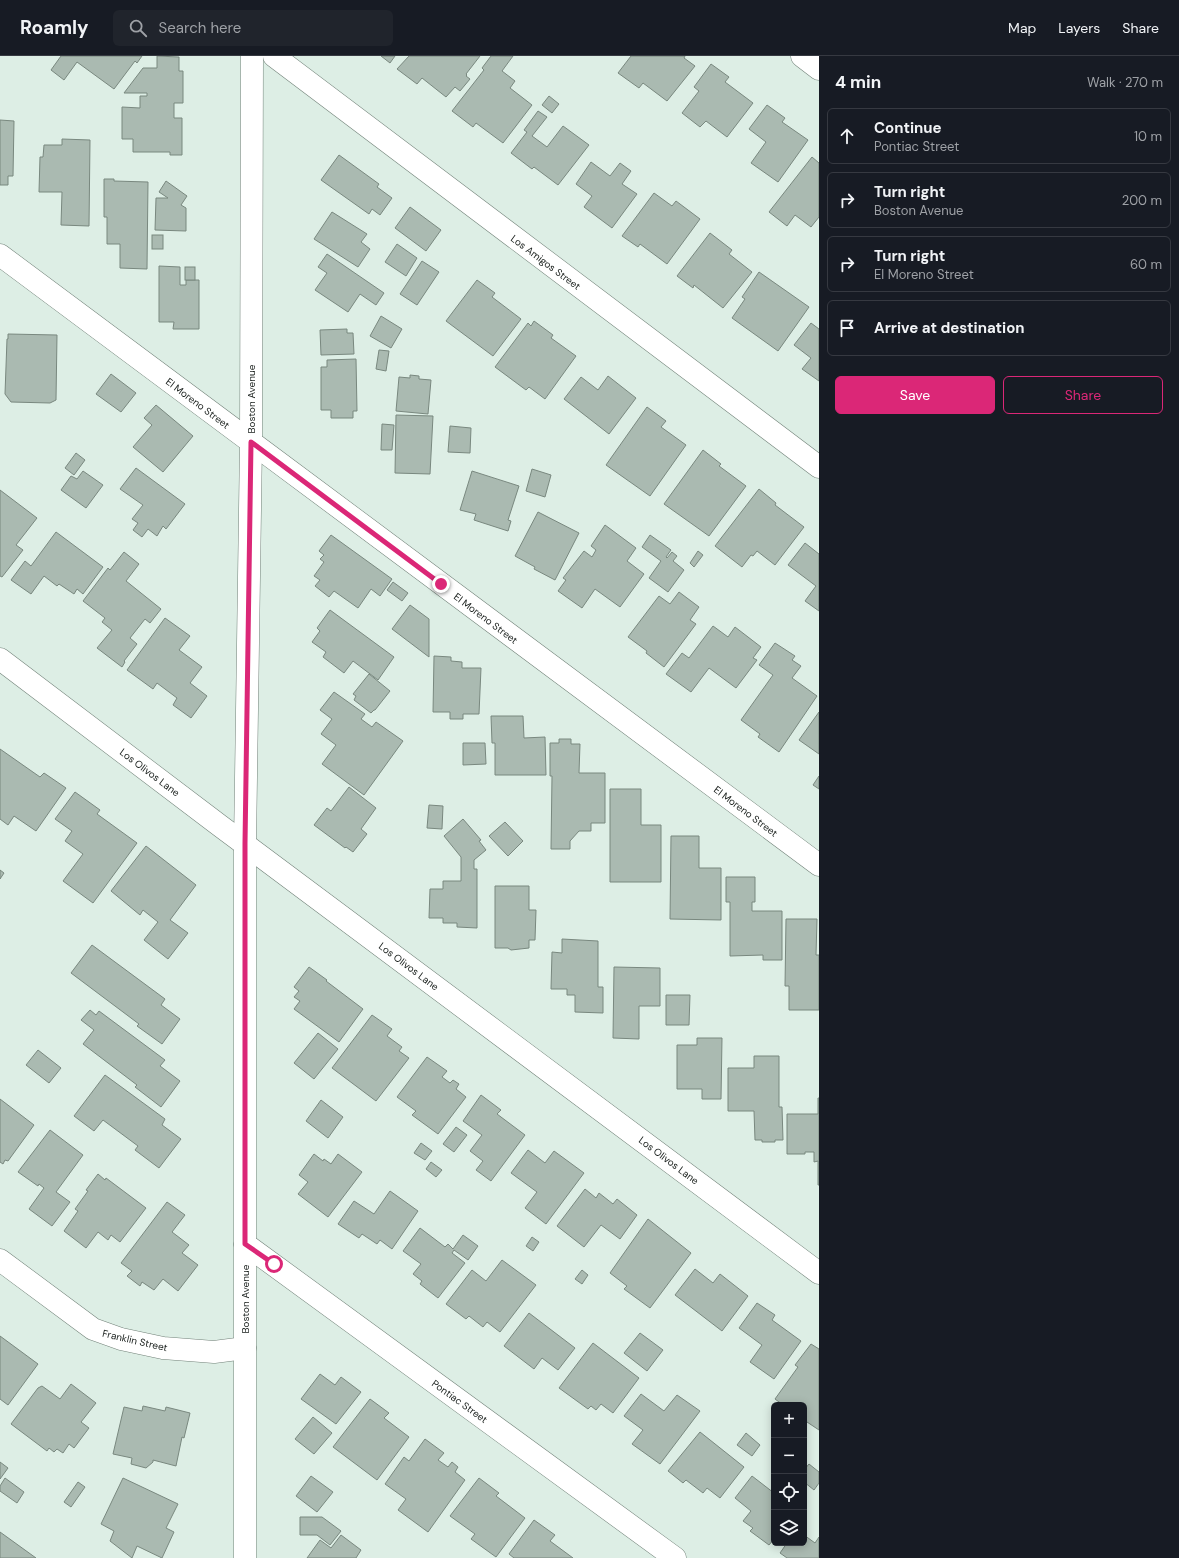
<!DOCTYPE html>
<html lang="en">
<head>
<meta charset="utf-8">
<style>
	:root { --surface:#171b24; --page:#20242c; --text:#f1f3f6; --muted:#9ea1a6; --line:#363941; --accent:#db2777 }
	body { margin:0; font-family:"DM Sans",sans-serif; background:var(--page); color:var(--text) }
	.controls { position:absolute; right:12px; bottom:12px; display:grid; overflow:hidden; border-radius:6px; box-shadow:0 2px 10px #0003 }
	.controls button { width:36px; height:36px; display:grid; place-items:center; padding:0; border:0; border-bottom:1px solid var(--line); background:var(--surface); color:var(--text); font:20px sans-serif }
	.stop { position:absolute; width:12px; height:12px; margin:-9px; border:3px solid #db2777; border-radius:50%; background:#fff }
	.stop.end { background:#db2777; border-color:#fff; box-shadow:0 1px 4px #0008 }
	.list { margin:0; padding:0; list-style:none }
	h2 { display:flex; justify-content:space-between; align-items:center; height:52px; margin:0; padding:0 16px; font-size:17px }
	h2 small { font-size:13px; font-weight:400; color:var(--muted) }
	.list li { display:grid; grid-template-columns:26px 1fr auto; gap:12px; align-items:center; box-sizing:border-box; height:56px; margin:0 8px 8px; padding:0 8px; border:1px solid var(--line); border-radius:6px }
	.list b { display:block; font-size:15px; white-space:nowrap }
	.list p { margin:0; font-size:13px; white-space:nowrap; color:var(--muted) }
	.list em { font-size:13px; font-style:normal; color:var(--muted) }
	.actions { display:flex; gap:8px; padding:12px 16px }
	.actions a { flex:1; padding:9px 0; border:1px solid var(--accent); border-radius:6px; text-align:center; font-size:14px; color:var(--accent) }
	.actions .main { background:var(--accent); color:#fff }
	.icon { flex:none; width:22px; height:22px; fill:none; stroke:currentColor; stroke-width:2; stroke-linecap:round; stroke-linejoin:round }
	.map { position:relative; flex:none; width:819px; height:1502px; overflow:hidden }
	header { display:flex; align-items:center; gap:24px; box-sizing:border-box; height:56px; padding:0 20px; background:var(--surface); border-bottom:1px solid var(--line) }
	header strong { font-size:19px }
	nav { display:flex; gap:22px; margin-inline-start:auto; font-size:14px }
	.search { width:280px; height:36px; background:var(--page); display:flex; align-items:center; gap:10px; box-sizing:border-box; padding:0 14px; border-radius:6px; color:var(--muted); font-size:15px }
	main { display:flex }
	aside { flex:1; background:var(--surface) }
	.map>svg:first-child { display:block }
	.building { fill:#aabab1; stroke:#79887f }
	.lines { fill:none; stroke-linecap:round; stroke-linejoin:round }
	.street-casing { stroke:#728279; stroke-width:23 }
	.street { stroke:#fff; stroke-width:22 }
	.route { stroke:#db2777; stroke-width:5 }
	.labels { text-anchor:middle; stroke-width:4; stroke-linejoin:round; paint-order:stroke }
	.street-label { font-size:10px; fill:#161c19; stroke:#fff }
</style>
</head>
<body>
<header>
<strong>Roamly</strong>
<div class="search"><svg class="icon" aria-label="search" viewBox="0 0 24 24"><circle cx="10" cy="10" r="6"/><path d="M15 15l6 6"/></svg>Search here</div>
<nav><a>Map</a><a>Layers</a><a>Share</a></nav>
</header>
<main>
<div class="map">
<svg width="819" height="1502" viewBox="0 0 819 1502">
	<rect width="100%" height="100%" fill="#ddeee5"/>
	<g class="building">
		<polygon points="61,0 142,0 137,7 135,5 114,33 77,6 64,24 51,14"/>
		<polygon points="157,0 179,1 179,15 183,15 183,47 174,47 174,62 182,62 182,99 170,99 170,96 133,96 133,83 122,83 122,51 140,52 140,40 147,40 147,37 124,37 143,12 157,12"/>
		<polygon points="381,0 395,0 390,7"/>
		<polygon points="409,0 480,0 466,18 467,19 466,20 470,23 460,35 455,31 446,41 422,22 417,28 397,13"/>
		<polygon points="491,0 513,0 502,15 515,25 510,32 532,49 503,87 476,67 473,71 452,55 484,14 482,12"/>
		<polygon points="631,0 685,0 684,2 695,10 667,45 643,27 639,32 618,17"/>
		<polygon points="711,8 729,21 725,26 753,47 727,81 706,65 700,71 682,57 699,35 694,31"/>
		<polygon points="549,40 559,48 552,57 542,49"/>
		<polygon points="767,49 785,62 782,66 808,84 778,126 751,107 766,86 749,73"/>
		<polygon points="538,55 547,61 532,80 547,91 563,70 589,89 558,129 534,111 532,113 511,97 527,76 524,74"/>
		<polygon points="0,64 14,65 13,120 8,120 8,129 0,129"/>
		<polygon points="62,83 90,84 89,170 61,169 62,136 39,136 40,101 43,101 44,89 62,89"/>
		<polygon points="339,99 379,128 377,131 392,142 380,159 372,153 369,158 321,124"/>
		<polygon points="812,101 819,107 819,161 811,171 795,159 787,170 769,156"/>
		<polygon points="591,106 610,120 620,107 631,115 622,128 637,138 612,172 584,151 592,140 576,128"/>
		<polygon points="104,123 114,123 114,125 148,126 147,213 120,212 120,188 107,188 107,161 104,161"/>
		<polygon points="166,125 187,140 181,149 186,152 186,175 155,174 156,142 168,142 159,136"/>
		<polygon points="654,137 672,150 676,145 700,163 667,208 640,188 638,191 622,180"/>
		<polygon points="410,151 441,174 426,195 395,172"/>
		<polygon points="332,156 367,178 361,186 370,193 358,211 314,183"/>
		<polygon points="710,177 732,194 729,198 752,216 723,252 694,229 693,232 677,220"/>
		<rect x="152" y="179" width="11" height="14"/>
		<polygon points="397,188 417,202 406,220 385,206"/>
		<polygon points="327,198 384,237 376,249 360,238 348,256 315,234 327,217 318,211"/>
		<polygon points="422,205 439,216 417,249 400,238"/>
		<polygon points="159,210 180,211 180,229 186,229 186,224 199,224 199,273 173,273 174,266 159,266"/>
		<rect x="185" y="211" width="10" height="13"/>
		<polygon points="759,216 809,251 778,295 732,262 745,243 742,241"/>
		<polygon points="477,224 495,237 492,241 521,263 493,300 446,265"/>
		<polygon points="381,260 402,273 391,292 370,280"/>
		<polygon points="534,265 553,279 551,282 576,300 545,343 529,331 526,334 495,311 528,267 531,270"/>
		<polygon points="811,267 819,273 819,325 802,313 811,302 794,289"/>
		<polygon points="347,273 347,277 353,277 354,298 321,299 320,274"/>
		<polygon points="8,278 57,279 56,344 50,347 11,346 5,338 7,283 8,283"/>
		<polygon points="379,294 389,295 386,315 376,313"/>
		<polygon points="356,303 357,355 353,355 353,362 331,362 331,354 321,354 321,311 327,311 327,304"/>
		<polygon points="111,318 136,337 121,356 96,338"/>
		<polygon points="410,319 419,320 419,323 431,324 428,358 396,355 399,321 410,322"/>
		<polygon points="608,320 636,342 609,378 564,343 581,321 598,334"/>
		<polygon points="156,349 193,380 163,416 133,391 152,369 144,362"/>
		<polygon points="647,351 666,365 661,371 686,389 650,440 606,409"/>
		<polygon points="396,359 433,360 430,418 395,417"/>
		<polygon points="382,368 394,369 392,394 381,394"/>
		<polygon points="450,370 471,372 470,397 448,396"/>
		<polygon points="703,394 721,408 719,410 746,430 709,480 664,448"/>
		<polygon points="76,397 85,404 74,419 65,412"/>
		<polygon points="136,412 185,448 166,473 163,470 157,480 148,473 142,481 133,474 138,467 132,463 143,449 120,433"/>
		<polygon points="532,413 551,419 545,441 526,435"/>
		<polygon points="83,415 103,429 86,452 61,434 71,420 77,423"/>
		<polygon points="472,415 519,430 508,464 511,465 508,475 474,464 476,458 460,454"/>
		<polygon points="759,433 776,447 775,449 804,471 775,509 757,495 753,500 751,499 742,511 715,490"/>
		<polygon points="0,434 37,462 16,489 23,494 2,521 0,520"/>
		<polygon points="538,456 579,477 555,524 534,513 535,511 515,500"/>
		<polygon points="605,469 636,492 627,505 644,518 620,551 595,533 582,552 558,535 566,524 563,522 584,495 592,501 596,494 591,490"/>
		<polygon points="56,476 103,511 83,538 77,533 74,538 59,528 57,530 44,520 31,538 11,524 25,505 31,510"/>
		<polygon points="331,479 392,523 380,540 371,533 358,552 334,535 329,541 315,530 320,524 314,520 324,506 320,503 324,499 319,495"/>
		<polygon points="650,479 671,494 666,501 667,502 672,496 677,500 673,505 684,514 668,536 649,522 661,505 642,491"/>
		<polygon points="805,487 819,498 819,555 805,545 816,530 788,509"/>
		<polygon points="698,495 703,499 694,511 690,507"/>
		<polygon points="124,496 139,508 126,525 161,553 150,567 145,563 130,582 137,588 124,605 125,606 122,611 97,592 112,574 102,566 105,562 83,545 108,512 110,514"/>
		<polygon points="393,526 408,537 402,545 387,534"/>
		<polygon points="679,536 699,551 690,564 696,568 664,611 646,597 647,595 628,581 659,540 670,548"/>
		<polygon points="410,549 429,563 429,601 392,573"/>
		<polygon points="330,554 394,601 378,624 353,605 344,617 323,601 326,596 312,586 320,575 317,572"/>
		<polygon points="165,562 190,580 179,594 202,611 190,627 207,640 191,662 173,649 177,642 157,627 153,633 127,614"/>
		<polygon points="713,570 728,581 735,571 761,591 753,602 757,604 736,632 709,612 691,636 666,618 682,597 689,602"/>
		<polygon points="775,587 795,600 792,604 801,610 792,622 817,640 779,696 758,681 760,678 741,664 773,619 759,609"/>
		<polygon points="434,600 451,601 451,605 462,606 462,612 481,612 479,658 463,658 463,663 450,663 450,656 433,656"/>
		<polygon points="369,618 390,635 375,654 374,654 371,657 354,644 356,640 353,638"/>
		<polygon points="334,636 365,658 361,663 372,671 376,666 403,685 364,739 322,708 336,689 321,678 332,663 320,654"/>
		<polygon points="819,656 819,698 799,684"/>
		<polygon points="491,660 523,660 524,682 545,681 546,719 495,719 495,687 492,687"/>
		<polygon points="559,683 571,683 571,688 580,688 579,717 605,717 605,767 591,767 591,775 579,775 570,785 570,793 551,793 552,720 550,720 550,687 559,687"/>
		<polygon points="463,687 485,687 486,708 463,709"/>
		<polygon points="0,693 40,721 44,717 66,732 36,775 14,760 8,769 0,763"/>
		<polygon points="819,720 819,733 813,729"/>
		<polygon points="349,731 376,752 361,773 367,778 353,796 346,791 345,792 314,769 327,752 331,755"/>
		<polygon points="610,733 641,733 641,769 661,769 661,826 610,826"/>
		<polygon points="75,736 100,754 97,758 137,787 93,847 63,825 83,798 65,785 72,775 55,763"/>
		<polygon points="429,749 443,750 442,773 427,772"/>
		<polygon points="463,763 481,784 479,785 486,794 474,804 474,813 477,813 477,872 457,871 457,867 443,867 443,862 429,862 430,833 443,833 443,825 461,825 461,801 444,780"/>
		<polygon points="505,766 523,785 508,800 489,780"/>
		<polygon points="671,780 699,780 699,812 721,812 721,864 670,863"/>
		<polygon points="146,790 196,829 170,864 188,877 168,903 144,884 158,866 143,854 140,859 111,835"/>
		<polygon points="0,814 4,817 0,823"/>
		<polygon points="726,821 755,821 755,846 752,846 752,855 782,855 782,904 763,904 763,899 730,900 730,846 726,846"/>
		<polygon points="495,830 529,830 529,854 536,854 535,884 529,884 529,892 511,894 508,892 495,892"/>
		<polygon points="786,863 817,863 816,899 819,899 819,954 789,954 789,930 785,930"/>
		<polygon points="562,883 598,885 598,931 603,931 603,957 575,956 575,939 567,939 567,933 551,933 552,896 562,897"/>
		<polygon points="92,889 165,943 161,949 180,963 162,988 137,970 139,968 71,917"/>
		<polygon points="309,911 327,924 326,925 363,953 339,986 294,953 300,945 294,941 299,935 294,931"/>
		<polygon points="614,911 660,912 660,950 639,950 639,983 613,982"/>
		<polygon points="666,939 690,939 689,969 666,969"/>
		<polygon points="90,954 96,959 99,955 165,1004 160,1010 180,1025 161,1051 135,1031 137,1029 83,988 94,974 81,964"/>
		<polygon points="372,959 392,973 387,980 402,991 399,995 409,1002 376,1045 332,1012"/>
		<polygon points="318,977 338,993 314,1023 294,1007"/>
		<polygon points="697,982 722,982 721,1043 702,1043 702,1033 677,1033 677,989 697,989"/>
		<polygon points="38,994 61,1012 49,1027 26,1009"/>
		<polygon points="754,1000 779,1000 779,1051 782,1051 783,1084 775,1084 775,1086 762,1086 762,1084 755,1084 754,1055 728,1055 728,1012 754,1012"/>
		<polygon points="427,1001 447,1015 442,1021 450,1027 453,1024 459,1028 456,1033 466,1041 438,1078 412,1059 416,1055 397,1041"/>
		<polygon points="105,1019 165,1063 162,1069 181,1083 159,1112 135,1094 138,1090 103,1064 94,1075 74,1060"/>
		<polygon points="481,1039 501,1054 497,1058 525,1079 491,1125 476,1114 483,1105 470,1095 482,1079 463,1065"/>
		<polygon points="818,1042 819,1042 819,1129 818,1129 818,1105 814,1106 814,1096 805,1096 805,1098 787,1098 787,1058 818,1058"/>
		<polygon points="0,1043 34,1069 8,1105 5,1104 3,1108 0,1106"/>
		<polygon points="321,1044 343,1061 328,1082 306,1065"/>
		<polygon points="456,1071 467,1079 454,1096 443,1088"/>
		<polygon points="50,1074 83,1099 56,1136 70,1146 52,1170 29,1153 44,1132 39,1128 38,1130 18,1116"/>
		<polygon points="421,1087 432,1095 425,1104 414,1097"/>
		<polygon points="528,1094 545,1107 554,1095 584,1117 546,1168 525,1152 537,1136 511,1117"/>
		<polygon points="314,1098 323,1105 324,1103 331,1108 338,1098 362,1116 328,1161 298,1138 308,1126 299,1119"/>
		<polygon points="431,1106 442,1114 436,1121 426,1113"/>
		<polygon points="98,1118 105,1124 106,1122 146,1152 120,1186 111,1179 108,1184 98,1176 86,1192 64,1175 78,1155 75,1153 88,1135 86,1134"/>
		<polygon points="585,1133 596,1142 599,1137 613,1148 617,1143 637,1159 620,1183 601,1169 584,1191 557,1170"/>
		<polygon points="390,1135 418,1155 392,1193 380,1184 377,1188 362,1178 359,1182 338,1168 354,1145 374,1158"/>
		<polygon points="167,1146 185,1159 172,1176 189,1189 182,1197 198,1209 178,1235 163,1223 154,1234 142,1226 140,1230 127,1220 132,1215 121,1207"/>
		<polygon points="648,1163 691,1197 650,1252 624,1233 627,1230 610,1217"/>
		<polygon points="420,1172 445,1191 448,1188 453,1193 463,1179 478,1190 468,1204 454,1194 452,1197 465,1207 438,1242 420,1228 422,1225 413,1218 421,1208 403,1195"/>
		<polygon points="532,1181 539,1186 533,1195 526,1190"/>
		<polygon points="502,1204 536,1229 500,1276 487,1266 483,1271 469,1260 466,1263 446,1248 472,1214 486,1225"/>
		<polygon points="695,1213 713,1227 720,1218 748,1240 722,1275 675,1239"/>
		<polygon points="582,1214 588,1219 582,1228 575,1223"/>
		<polygon points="757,1247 775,1259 772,1264 801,1285 774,1323 750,1306 762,1289 739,1272"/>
		<polygon points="529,1257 575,1292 558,1314 542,1302 534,1313 504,1290"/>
		<polygon points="640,1277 663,1294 647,1315 624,1297"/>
		<polygon points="0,1280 38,1308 8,1349 0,1343"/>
		<polygon points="593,1287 639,1322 613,1357 601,1348 596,1354 591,1350 588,1353 559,1332"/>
		<polygon points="811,1288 819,1293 819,1374 804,1364 804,1349 783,1349 775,1343 798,1311 795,1309"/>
		<polygon points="320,1318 335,1329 341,1321 361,1336 336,1368 301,1343"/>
		<polygon points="71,1328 96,1347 81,1366 89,1372 74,1392 69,1388 63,1397 57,1393 54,1396 49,1392 47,1395 11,1368 38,1332 42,1330 60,1343"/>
		<polygon points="641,1338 664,1355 677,1339 700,1355 660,1408 632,1388 643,1374 624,1360"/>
		<polygon points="370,1343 389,1357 384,1362 409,1381 377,1424 333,1391"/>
		<polygon points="143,1350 165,1355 166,1351 190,1357 184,1382 182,1381 176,1410 153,1404 153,1406 146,1412 131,1408 132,1402 113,1398 124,1351 142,1355"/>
		<polygon points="313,1361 332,1377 314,1398 295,1383"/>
		<polygon points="700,1376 744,1411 720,1442 707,1432 703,1437 686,1424 683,1427 668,1415"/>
		<polygon points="746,1377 760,1389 752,1400 737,1389"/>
		<polygon points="425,1383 444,1397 438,1404 448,1411 452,1406 458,1411 455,1416 465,1424 428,1476 398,1454 406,1443 385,1428 404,1401 409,1405"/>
		<polygon points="0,1406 8,1412 0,1423"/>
		<polygon points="809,1408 819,1416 819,1427 814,1434 804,1426 804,1414"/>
		<polygon points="311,1420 333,1436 317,1456 296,1440"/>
		<polygon points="752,1420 774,1437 774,1483 769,1489 750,1475 753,1472 743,1465 751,1455 735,1442"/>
		<polygon points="5,1422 24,1436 17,1447 0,1435 0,1430"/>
		<polygon points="123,1422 178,1448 166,1472 174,1476 162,1502 137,1490 132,1502 110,1485 114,1475 101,1468"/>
		<polygon points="479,1422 499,1437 496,1440 525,1462 496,1501 471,1483 475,1478 450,1460"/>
		<polygon points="78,1426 85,1431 71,1451 64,1446"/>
		<polygon points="300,1461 322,1461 341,1475 330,1489 317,1479 300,1479"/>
		<polygon points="534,1464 555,1479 550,1485 573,1502 514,1502 509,1498"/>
		<polygon points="0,1476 36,1502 0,1502"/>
		<polygon points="341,1479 361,1494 356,1502 307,1502 320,1484 331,1492"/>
		<polygon points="804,1479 815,1487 819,1481 819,1502 787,1502 780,1497 787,1487 804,1487"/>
	</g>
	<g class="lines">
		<g class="street-casing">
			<g id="street">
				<polyline points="274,0 819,411"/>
				<polyline points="802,0 819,13"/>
				<polyline points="0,199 819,809"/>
				<polyline points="0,603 219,769 819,1217"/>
				<polyline points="245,1188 675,1502"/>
				<polyline points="0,1204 93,1273 121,1283 163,1292 214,1296 245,1292"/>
				<polyline points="245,1502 245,788 251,387 252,0"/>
			</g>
		</g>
		<use href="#street" class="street"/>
	</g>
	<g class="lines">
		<polyline class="route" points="274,1208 245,1188 245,788 251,386 441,528"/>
	</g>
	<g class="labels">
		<g class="street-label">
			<text transform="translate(546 206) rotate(37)" y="4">Los Amigos Street</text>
			<text transform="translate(251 343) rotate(-90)" y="4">Boston Avenue</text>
			<text transform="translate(198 347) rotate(37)" y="4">El Moreno Street</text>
			<text transform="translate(486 562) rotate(37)" y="4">El Moreno Street</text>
			<text transform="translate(150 716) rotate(37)" y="4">Los Olivos Lane</text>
			<text transform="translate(746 755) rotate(37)" y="4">El Moreno Street</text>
			<text transform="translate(409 910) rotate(37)" y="4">Los Olivos Lane</text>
			<text transform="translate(669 1104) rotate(37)" y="4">Los Olivos Lane</text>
			<text transform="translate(245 1243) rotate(-90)" y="4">Boston Avenue</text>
			<text transform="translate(135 1284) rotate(13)" y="4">Franklin Street</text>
			<text transform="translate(460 1345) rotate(36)" y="4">Pontiac Street</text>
		</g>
	</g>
</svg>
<div class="controls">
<button>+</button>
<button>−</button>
<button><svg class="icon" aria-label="locate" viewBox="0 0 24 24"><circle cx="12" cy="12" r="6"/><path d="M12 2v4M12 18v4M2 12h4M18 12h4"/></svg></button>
<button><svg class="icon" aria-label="layers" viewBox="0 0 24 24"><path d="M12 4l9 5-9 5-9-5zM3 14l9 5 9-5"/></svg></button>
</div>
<div class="stop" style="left:274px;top:1208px"></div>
<div class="stop end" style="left:441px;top:528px"></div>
</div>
<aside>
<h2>4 min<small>Walk · 270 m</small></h2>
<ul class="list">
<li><svg class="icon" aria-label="ahead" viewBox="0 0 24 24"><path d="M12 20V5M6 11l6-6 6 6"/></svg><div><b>Continue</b><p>Pontiac Street</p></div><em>10 m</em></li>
<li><svg class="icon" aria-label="right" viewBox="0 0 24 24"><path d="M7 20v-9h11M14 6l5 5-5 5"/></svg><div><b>Turn right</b><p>Boston Avenue</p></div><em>200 m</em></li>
<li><svg class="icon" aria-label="right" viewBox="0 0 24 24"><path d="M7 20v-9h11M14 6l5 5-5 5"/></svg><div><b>Turn right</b><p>El Moreno Street</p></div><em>60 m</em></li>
<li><svg class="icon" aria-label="arrive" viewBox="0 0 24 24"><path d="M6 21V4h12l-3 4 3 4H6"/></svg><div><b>Arrive at destination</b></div></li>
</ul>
<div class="actions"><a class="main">Save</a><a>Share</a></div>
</aside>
</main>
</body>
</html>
